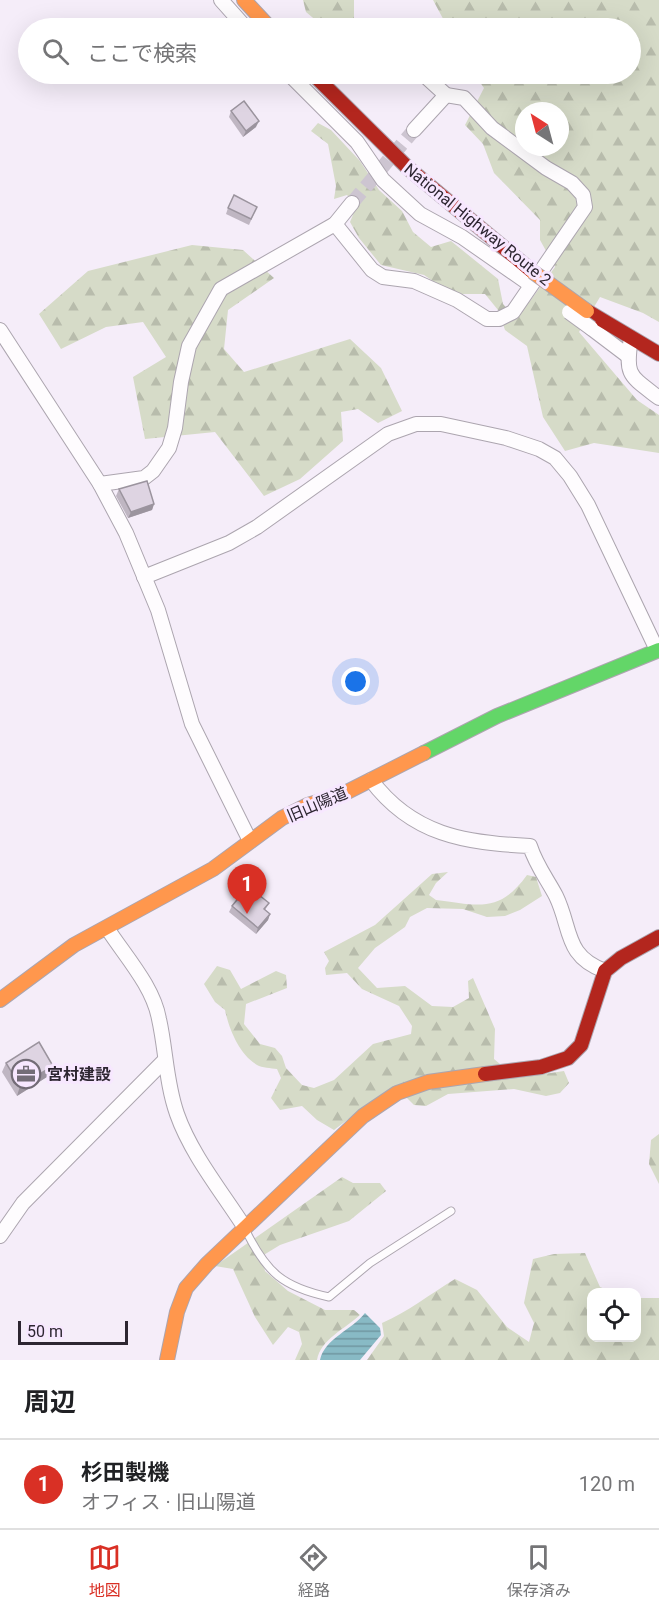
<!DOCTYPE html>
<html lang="ja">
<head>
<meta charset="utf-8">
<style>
	:root { --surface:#fff; --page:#f2f2f2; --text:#202124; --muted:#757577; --line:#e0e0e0; --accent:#d93025 }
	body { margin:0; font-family:Roboto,"Noto Sans JP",sans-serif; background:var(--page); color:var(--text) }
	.controls { position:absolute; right:18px; bottom:18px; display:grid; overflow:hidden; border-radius:12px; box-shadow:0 6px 24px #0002 }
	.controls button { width:54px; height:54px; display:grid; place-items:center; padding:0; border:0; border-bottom:2px solid var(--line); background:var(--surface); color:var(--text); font:30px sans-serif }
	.compass { position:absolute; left:515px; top:102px; width:54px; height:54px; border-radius:50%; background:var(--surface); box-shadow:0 6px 24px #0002; rotate:324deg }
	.scale { position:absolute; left:18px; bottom:15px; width:110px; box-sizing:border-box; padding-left:6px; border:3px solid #2d2631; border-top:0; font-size:16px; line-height:21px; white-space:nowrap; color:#2d2631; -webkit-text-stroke:4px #f7e7ff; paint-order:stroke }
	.you { position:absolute; left:356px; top:682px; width:21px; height:21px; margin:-15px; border:4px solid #fff; border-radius:50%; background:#1a73e8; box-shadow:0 0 0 9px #1a73e833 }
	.badge { display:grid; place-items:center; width:39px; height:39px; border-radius:50%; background:var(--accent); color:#fff; font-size:20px; font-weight:700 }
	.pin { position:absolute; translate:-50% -50px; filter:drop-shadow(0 2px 3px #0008) }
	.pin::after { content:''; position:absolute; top:32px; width:21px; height:18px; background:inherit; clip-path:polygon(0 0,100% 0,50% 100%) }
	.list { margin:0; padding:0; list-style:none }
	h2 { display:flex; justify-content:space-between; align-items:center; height:78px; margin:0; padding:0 24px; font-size:26px }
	h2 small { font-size:20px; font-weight:400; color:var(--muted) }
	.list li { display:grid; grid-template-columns:39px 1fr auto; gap:18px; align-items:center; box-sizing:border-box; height:90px; padding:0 24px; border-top:2px solid var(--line) }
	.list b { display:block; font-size:22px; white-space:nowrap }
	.list p { margin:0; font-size:20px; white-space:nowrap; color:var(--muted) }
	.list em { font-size:20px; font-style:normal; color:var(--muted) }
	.icon { flex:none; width:33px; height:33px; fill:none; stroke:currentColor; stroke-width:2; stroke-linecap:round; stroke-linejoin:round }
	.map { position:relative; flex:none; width:659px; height:1360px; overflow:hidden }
	.search { position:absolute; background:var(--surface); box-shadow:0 6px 24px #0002; left:18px; right:18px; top:18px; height:66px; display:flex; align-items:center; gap:15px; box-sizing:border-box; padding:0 21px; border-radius:33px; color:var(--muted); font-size:22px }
	.sheet { height:168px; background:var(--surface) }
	nav { display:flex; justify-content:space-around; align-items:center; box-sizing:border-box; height:84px; border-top:2px solid var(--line); background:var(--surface); font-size:16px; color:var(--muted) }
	nav a { display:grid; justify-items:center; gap:3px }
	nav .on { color:var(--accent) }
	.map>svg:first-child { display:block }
	.forest { fill:url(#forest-firs); fill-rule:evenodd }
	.water { fill:url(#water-rules) }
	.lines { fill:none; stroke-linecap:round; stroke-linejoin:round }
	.street-tunnel { stroke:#cdc5d1; stroke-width:14; stroke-dasharray:14 7; stroke-linecap:butt }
	.lane-casing { stroke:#aca5af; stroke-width:9 }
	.street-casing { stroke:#aca5af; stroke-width:16 }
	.fast-casing { stroke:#aca5af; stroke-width:16 }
	.slow-casing { stroke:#aca5af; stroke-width:16 }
	.jam-casing { stroke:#aca5af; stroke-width:16 }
	.lane { stroke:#fefcfe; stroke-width:7 }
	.street { stroke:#fefcfe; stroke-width:14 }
	.fast { stroke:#63d668; stroke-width:14 }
	.slow { stroke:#ff974d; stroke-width:14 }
	.jam { stroke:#b3261e; stroke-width:14 }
	.street-bridge-casing { stroke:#aca5af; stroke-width:16; stroke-linecap:butt }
	.slow-bridge-casing { stroke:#aca5af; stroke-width:16; stroke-linecap:butt }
	.street-bridge { stroke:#fefcfe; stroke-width:14 }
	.slow-bridge { stroke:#ff974d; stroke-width:14 }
	.wall { fill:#bfb6c2 }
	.shaded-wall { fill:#9b949e }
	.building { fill:#ded4e2; stroke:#9b949e; stroke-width:1.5 }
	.labels { text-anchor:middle; stroke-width:6; stroke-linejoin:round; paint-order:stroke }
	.street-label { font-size:16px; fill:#2d2631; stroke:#f7e7ff }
	.poi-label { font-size:16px; font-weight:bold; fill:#2d2631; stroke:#f7e7ff; text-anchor:start }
</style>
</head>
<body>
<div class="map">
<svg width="659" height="1360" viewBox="0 0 659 1360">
	<defs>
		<pattern id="forest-firs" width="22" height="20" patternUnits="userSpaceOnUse" patternTransform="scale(1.5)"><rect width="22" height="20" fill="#d6dbc8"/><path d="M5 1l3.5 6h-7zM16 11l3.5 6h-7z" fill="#b8bcac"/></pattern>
		<pattern id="water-rules" width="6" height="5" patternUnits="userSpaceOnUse" patternTransform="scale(1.5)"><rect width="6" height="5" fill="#88bac5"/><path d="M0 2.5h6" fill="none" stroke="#7097a1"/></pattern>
	</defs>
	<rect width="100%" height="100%" fill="#f5edf9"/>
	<g class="forest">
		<polygon points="303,0 354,0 354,18 333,28 325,28 306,12"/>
		<path d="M433 0H659V322L643 313 600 297 579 332 637 400 659 415V453L594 443 565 451 543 417 527 346 505 330 498 310 485 294H462L443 288 424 275 381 265 359 238 350 222 357 205 347 195 334 199 336 186 328 144 311 131 318 123 331 130 360 161 379 190 402 211 413 232 431 247 451 241 498 279 503 304 513 315 530 301 555 267 540 240V220L494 173 483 144 465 125 484 88 474 74H630V28H448ZM524 111H560V147H524Z"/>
		<polygon points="192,245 243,250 274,278 228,310 224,349 244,372 350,339 381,368 402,411 378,423 358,409 341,412 343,441 300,479 264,496 215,432 145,439 133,377 166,357 143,322 106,327 61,349 39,314 88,271"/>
		<path d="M448 872 436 883 429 895 436 900C478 905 499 914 527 875L536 877 542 896 520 910 505 916 487 917 463 909 427 908 410 917 405 927 375 948 358 968 377 988 405 986 432 1006 453 1007 469 998 468 981 473 978 495 1029 494 1059 517 1078 564 1071 569 1083 560 1093 546 1096 514 1089 448 1094 426 1106 414 1105 396 1087 375 1099 334 1130 317 1120 302 1106 280 1110 271 1098 281 1078 277 1069C271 1068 262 1068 257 1065 239 1054 229 1029 225 1010L215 1002 204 984 217 966 230 970 241 989 276 971 286 975 287 988 246 1004 244 1024 260 1044 275 1048 282 1056 286 1068 302 1085 314 1088 334 1080 373 1044 411 1034 412 1026 399 1006 362 989 347 973 326 975 325 968 329 961 324 952 375 925 432 874Z"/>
		<polygon points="659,1134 659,1184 649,1164 651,1140"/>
		<path d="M342 1177 353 1183H380L386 1191 349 1221 280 1245 262 1256 265 1271 288 1291 325 1310H354L360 1315C345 1329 321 1339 317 1360H295L302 1344 299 1332 288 1327 273 1345 255 1317 233 1269 215 1266Z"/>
		<path d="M585 1253 600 1287 612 1292H592V1338H636L637 1298H659V1360H367L384 1336 382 1323C408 1312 430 1294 455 1279L477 1290 507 1327 529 1342 534 1323 524 1303 533 1259 554 1254Z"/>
	</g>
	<path class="water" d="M365 1313 380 1328 381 1335 360 1360H320C325 1338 352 1330 365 1313Z"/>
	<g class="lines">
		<polyline class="street-tunnel" points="352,203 414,130"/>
		<g class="lane-casing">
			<path id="lane" d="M246 1231C267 1273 283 1287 329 1297L370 1263 451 1211"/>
		</g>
		<g class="street-casing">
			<g id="street">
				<polyline points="221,0 246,28"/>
				<polyline points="289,74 357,142 383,180 420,214 462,237 528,283"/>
				<polyline points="414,130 446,95 423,74"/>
				<polyline points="335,224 372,270 383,277 414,281 457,300 487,319 499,319 513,312 585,207 583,195 572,183 546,168 492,128 464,98 446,95"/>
				<polyline points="591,328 628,356"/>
				<polyline points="0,330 100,484 126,533 158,610 192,724 250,841"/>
				<path d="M631 338C625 376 629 375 659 398"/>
				<polyline points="100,484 144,478 153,471 169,448 175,428 181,382 189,346 221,289 335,224 352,203"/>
				<polyline points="144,577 229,543 257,527 388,434 416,424 441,424 506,438 539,449 555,458 570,476 588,505 657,650"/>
				<path d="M371 780C412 835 465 843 530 846 536 865 547 879 556 896 572 929 564 956 605 971"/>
				<path d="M107 928C125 956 153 986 159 1019 166 1050 166 1083 177 1114 191 1154 222 1192 245 1228"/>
				<polyline points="0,1236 23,1203 164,1061"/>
			</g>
		</g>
		<g class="fast-casing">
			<polyline id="fast" points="424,753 497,716 659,650"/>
		</g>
		<g class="slow-casing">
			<g id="slow">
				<polyline points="244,0 270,28"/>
				<polyline points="0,1000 74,945 213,869 282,818 308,805 341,795 424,753"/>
				<polyline points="167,1360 177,1312 186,1288 207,1264 363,1116 397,1093 428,1082 485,1074"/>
			</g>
		</g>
		<g class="jam-casing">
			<g id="jam">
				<polyline points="313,74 408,168 533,272"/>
				<polyline points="587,311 659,354"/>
				<polyline points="485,1074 541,1067 568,1058 581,1045 605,971 621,958 659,937"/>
			</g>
		</g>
		<use href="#lane" class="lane"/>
		<use href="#street" class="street"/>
		<use href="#fast" class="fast"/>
		<use href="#slow" class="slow"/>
		<use href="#jam" class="jam"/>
		<g class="street-bridge-casing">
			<polyline id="street-bridge" points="569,312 591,328"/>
		</g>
		<g class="slow-bridge-casing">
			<polyline id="slow-bridge" points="533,272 587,311"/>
		</g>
		<use href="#street-bridge" class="street-bridge"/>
		<use href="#slow-bridge" class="slow-bridge"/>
	</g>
	<g class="wall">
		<polygon points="231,111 256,127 243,137 229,117"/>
		<polygon points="257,207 249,225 226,214 228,208"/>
		<polygon points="119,489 154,504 152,510 128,518 116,496"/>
		<polygon points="251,895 269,903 265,910 270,914 268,920 256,934 229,912 232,906"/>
		<polygon points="6,1063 53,1066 50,1075 17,1096 2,1072"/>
	</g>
	<g class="shaded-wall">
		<polygon points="259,121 256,127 243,137 246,131"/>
		<polygon points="154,504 152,510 128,518 131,512"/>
		<polygon points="270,914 268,920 256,934 258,928"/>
		<polygon points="53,1066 50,1075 17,1096 20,1086"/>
	</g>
	<g class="building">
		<polygon points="244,101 259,121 246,131 231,111"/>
		<polygon points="234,195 257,207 251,219 228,208"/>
		<polygon points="147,481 154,504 131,512 119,489"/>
		<polygon points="245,890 251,895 254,891 269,903 264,909 270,914 258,928 232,906"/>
		<polygon points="39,1042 53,1066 20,1086 6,1063"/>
	</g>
	<defs>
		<g id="office-ring" transform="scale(1.5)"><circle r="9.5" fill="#f7e7ff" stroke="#736c77" stroke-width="1.5"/><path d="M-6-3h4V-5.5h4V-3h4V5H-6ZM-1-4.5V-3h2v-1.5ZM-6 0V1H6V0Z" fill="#736c77"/></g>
	</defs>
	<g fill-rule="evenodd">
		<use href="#office-ring" x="26" y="1074"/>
	</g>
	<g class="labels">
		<g class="street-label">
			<text transform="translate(478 224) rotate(39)" y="6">National Highway Route 2</text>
			<text transform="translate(317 804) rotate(-23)" y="6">旧山陽道</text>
		</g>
		<g class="poi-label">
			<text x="47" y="1080">宮村建設</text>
		</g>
	</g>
</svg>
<div class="controls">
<button><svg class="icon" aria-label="locate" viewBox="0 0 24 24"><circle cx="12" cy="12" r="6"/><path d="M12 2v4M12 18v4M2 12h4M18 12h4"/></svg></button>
</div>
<svg class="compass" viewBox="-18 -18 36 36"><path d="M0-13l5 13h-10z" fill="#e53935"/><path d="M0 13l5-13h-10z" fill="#757577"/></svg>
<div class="scale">50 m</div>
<div class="you"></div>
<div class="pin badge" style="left:247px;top:914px">1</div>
<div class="search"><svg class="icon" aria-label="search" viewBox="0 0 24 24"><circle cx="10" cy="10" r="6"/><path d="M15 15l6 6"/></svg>ここで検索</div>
</div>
<section class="sheet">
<h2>周辺<small></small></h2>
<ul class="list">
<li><span class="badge">1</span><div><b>杉田製機</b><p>オフィス · 旧山陽道</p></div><em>120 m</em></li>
</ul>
</section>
<nav>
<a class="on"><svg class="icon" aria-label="map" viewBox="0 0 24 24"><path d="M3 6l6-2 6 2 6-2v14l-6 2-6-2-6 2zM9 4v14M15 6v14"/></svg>地図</a>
<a><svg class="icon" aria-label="directions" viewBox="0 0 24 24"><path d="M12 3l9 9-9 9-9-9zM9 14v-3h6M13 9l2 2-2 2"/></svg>経路</a>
<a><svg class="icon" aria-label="saved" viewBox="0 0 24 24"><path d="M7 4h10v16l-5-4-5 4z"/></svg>保存済み</a>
</nav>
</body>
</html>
